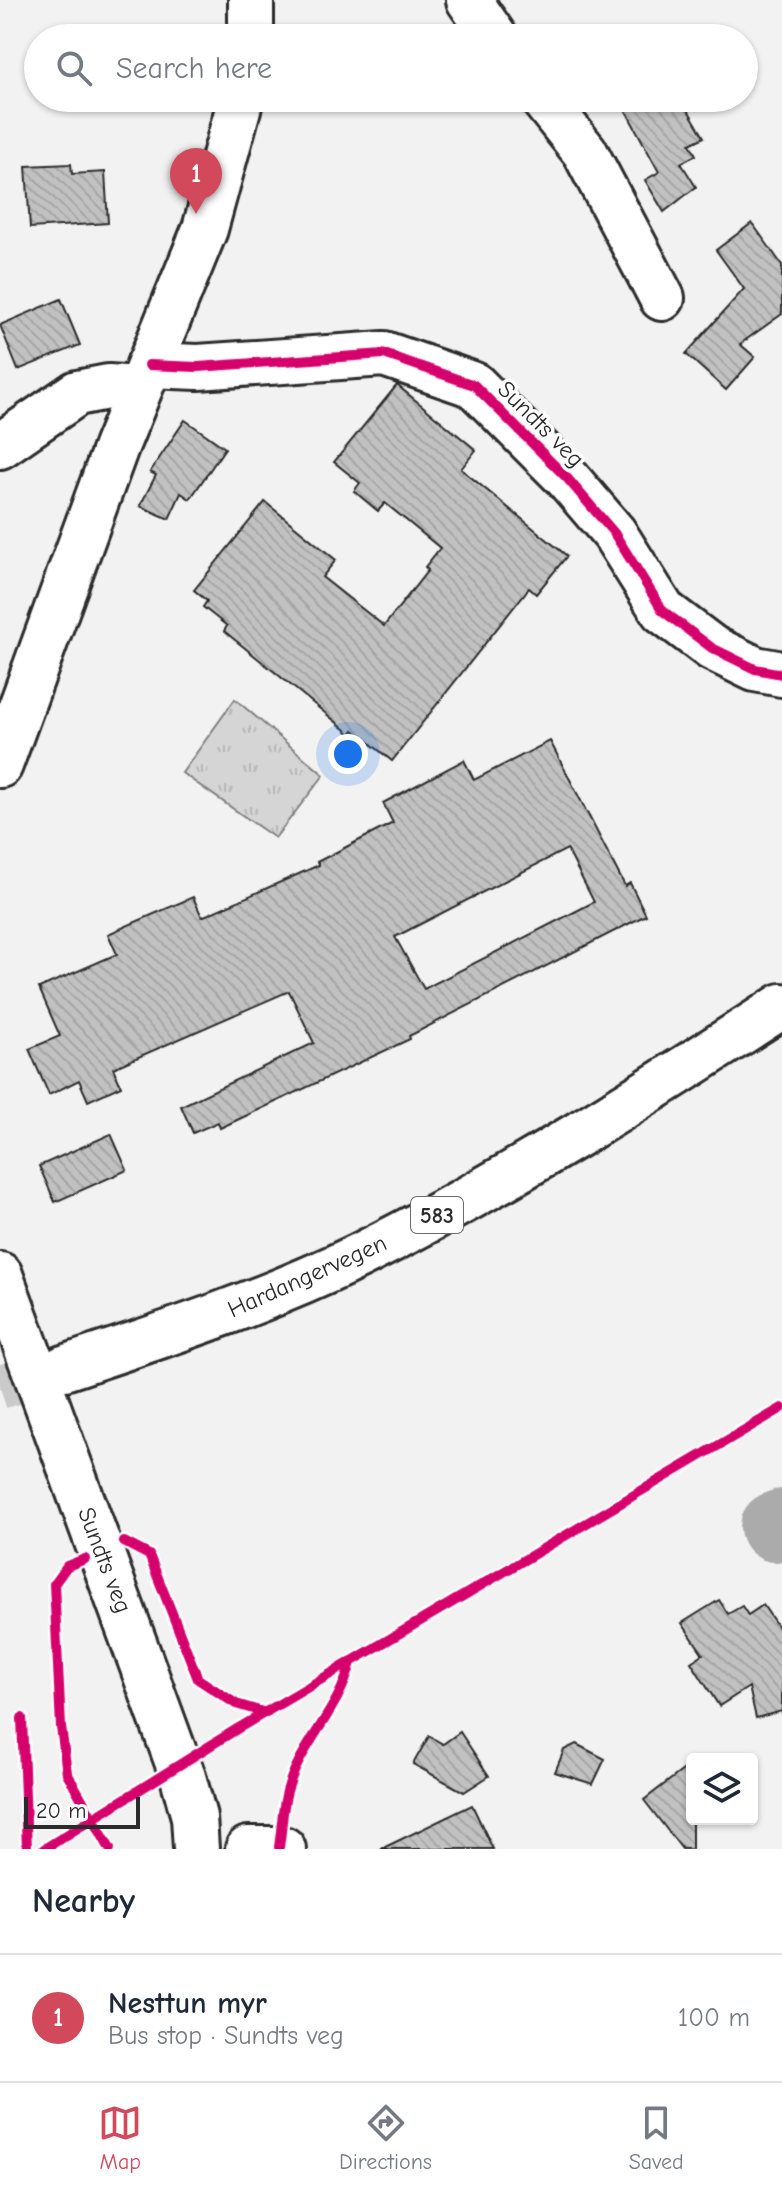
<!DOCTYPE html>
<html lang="en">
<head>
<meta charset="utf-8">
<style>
	:root { --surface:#fff; --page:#f2f2f3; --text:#1f2937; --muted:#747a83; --line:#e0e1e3; --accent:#d1495b }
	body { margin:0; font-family:"Comic Neue",sans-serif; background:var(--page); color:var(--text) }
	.controls { position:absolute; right:24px; bottom:24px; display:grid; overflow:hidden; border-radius:8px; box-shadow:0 2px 6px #0004 }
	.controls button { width:72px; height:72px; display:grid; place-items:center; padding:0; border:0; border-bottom:2px solid var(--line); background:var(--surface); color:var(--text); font:40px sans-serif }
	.scale { position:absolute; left:24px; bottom:20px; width:116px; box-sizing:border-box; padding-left:8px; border:4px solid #2b2b2b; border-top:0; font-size:22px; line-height:28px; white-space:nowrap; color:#2b2b2b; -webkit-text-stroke:6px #fff; paint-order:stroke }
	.you { position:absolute; left:348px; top:754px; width:28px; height:28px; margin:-20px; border:6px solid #fff; border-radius:50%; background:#1a73e8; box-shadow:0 0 0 12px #1a73e833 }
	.badge { display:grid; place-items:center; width:52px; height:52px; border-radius:50%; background:var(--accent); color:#fff; font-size:26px; font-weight:700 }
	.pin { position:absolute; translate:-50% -66px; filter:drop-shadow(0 2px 4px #0008) }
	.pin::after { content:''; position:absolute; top:42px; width:28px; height:24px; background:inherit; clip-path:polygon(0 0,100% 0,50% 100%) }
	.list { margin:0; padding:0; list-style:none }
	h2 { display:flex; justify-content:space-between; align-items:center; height:104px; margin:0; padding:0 32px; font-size:34px }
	h2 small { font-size:26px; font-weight:400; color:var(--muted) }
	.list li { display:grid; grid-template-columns:52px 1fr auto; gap:24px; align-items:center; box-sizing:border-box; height:128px; padding:0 32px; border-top:2px solid var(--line) }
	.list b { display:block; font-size:30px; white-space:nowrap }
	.list p { margin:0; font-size:26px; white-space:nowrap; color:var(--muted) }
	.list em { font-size:26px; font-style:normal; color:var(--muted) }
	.icon { flex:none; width:44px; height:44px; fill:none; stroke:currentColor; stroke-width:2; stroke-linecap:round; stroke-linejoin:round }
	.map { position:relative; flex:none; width:782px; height:1849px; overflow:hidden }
	.search { position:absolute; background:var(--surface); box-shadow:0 2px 6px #0004; left:24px; right:24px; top:24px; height:88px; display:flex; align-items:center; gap:20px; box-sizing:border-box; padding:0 28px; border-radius:44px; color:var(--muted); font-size:30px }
	.sheet { height:232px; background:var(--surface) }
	nav { display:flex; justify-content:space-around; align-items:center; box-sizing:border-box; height:112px; border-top:2px solid var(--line); background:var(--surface); font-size:22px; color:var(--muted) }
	nav a { display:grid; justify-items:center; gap:4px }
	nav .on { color:var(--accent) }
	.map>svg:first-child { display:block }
	.park { fill:url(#park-tufts); stroke:#808080; stroke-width:2 }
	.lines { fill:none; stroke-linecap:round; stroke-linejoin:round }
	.river { stroke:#ababab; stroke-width:70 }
	.building { fill:url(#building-back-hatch); stroke:#2b2b2b; stroke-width:2; fill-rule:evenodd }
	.major-tunnel { stroke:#cacaca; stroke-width:44; stroke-dasharray:44 22; stroke-linecap:butt }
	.minor-casing { stroke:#2b2b2b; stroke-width:50 }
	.major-casing { stroke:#2b2b2b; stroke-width:50 }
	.minor { stroke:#fff; stroke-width:44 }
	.major { stroke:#fff; stroke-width:44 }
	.cycleway-casing { stroke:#fff; stroke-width:15 }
	.cycleway { stroke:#d6006c; stroke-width:10 }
	.labels { text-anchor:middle; stroke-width:7; stroke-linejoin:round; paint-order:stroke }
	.shield { fill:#fff; stroke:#6b6b6b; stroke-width:2 }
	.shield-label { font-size:22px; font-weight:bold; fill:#2b2b2b }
	.street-label { font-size:24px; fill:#2b2b2b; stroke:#fff }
</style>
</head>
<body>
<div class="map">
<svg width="782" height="1849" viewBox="0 0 782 1849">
	<defs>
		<pattern id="park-tufts" width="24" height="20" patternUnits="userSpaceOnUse" patternTransform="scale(2)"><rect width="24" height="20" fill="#d5d5d5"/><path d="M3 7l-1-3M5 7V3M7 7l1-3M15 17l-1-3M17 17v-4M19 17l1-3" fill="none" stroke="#b7b7b7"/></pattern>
		<pattern id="building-back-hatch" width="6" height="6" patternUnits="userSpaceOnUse" patternTransform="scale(2)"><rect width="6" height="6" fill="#c1c1c1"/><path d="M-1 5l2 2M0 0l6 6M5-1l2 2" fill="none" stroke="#a6a6a6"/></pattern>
	</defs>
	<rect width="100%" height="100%" fill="#f2f2f2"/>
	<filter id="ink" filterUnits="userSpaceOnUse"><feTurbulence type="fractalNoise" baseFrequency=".0125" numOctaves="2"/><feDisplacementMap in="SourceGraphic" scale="16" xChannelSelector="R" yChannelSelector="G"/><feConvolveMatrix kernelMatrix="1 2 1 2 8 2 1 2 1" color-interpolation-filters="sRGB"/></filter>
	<g filter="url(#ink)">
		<polygon class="park" points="235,699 324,775 275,838 182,773"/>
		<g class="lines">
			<polyline class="river" points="775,1527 782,1524"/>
		</g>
		<g class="building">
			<polygon points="619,98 681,98 704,137 690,144 696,155 681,163 696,187 664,212 645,180 659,172"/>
			<polygon points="71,164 72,174 105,172 108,223 30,228 26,166"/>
			<polygon points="752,223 782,265 782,314 740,344 755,357 726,390 686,354 744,289 716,250"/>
			<polygon points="61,299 80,345 18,370 0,325"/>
			<polygon points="397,385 476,450 461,469 567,556 536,594 529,588 392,761 354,730 351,734 224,631 227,626 203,607 207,601 194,590 265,502 336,560 322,577 384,626 428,570 425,567 440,548 385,503 378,511 354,491 360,483 334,462"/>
			<polygon points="185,420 225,448 190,499 181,493 169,519 140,506 156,475 150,472"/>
			<path d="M550 741 625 886 630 883 646 915 409 1036 410 1039 220 1128 218 1122 193 1133 181 1106 314 1043 289 991 113 1068 121 1086 88 1101 79 1080 49 1095 29 1049 60 1036 39 988 117 954 108 934 193 897 202 917 319 865 317 862 393 823 383 803 464 760 474 780ZM567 849 594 902 424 989 395 937Z"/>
			<polygon points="111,1134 127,1170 55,1202 39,1166"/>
			<polygon points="719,1600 728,1614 742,1606 748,1615 763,1605 782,1633 782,1711 756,1718 749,1687 719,1706 691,1662 703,1654 682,1623"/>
			<polygon points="460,1732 489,1776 464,1792 413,1764 429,1736 443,1744"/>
			<polygon points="576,1744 605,1759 593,1784 555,1772 564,1750"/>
			<polygon points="692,1763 692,1849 682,1849 644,1800"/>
			<polygon points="472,1805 493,1849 381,1849"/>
		</g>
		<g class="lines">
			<polyline class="major-tunnel" points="0,1387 64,1368"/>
			<g class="minor-casing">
				<g id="minor">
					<polyline points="251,0 251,38"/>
					<polyline points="469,0 495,38"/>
					<polyline points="542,98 585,152 662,298"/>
					<polyline points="149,365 198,367 384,354 474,385 567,478 614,533 663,611 712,648 755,669 782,674"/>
					<polyline points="0,446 77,393 108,387 139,389"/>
					<polyline points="0,765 116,447 205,229 241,98"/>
					<polyline points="0,1275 183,1777 194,1817 196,1849"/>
					<polyline points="248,1849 283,1849"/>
				</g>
			</g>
			<g class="major-casing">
				<path id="major" d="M64 1368C164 1335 265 1302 359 1256 506 1183 644 1095 782 1006"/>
			</g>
			<use href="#minor" class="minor"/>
			<use href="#major" class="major"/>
			<g class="cycleway-casing">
				<g id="cycleway">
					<polyline points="149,365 198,367 384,354 474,385 567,478 614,533 663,611 712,648 755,669 782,674"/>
					<polyline points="124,1542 149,1555 198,1679 236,1704 266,1713"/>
					<polyline points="85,1559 67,1566 54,1584 61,1727 67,1773 110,1849"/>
					<polyline points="22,1718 27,1849"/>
					<path d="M279 1847C282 1829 282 1809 287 1791 300 1744 340 1710 351 1662"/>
					<polyline points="44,1849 237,1729 782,1408"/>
				</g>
			</g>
			<use href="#cycleway" class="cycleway"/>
		</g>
	</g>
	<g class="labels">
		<rect class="shield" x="411" y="1197" width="52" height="36" rx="6"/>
		<g class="shield-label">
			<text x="437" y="1223">583</text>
		</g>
		<g class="street-label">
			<text transform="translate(541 424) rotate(45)" y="8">Sundts veg</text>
			<text transform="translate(307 1276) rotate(-24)" y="8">Hardangervegen</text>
			<text transform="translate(105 1560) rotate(69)" y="8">Sundts veg</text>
		</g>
	</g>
</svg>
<div class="controls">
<button><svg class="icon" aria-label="layers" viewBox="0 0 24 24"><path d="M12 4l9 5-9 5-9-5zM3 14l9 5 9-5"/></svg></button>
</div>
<div class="scale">20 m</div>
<div class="you"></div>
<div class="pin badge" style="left:196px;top:214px">1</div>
<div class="search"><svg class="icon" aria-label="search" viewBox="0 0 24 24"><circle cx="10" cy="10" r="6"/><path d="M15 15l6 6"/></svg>Search here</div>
</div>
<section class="sheet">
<h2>Nearby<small></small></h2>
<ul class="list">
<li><span class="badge">1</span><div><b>Nesttun myr</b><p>Bus stop · Sundts veg</p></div><em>100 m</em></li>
</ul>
</section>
<nav>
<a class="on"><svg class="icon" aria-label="map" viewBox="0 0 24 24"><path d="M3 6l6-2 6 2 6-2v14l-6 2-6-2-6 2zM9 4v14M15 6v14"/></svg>Map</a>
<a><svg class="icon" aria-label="directions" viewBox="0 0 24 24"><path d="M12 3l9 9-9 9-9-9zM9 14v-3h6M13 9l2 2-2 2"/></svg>Directions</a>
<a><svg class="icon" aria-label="saved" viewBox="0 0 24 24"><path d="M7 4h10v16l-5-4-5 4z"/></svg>Saved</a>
</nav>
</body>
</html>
